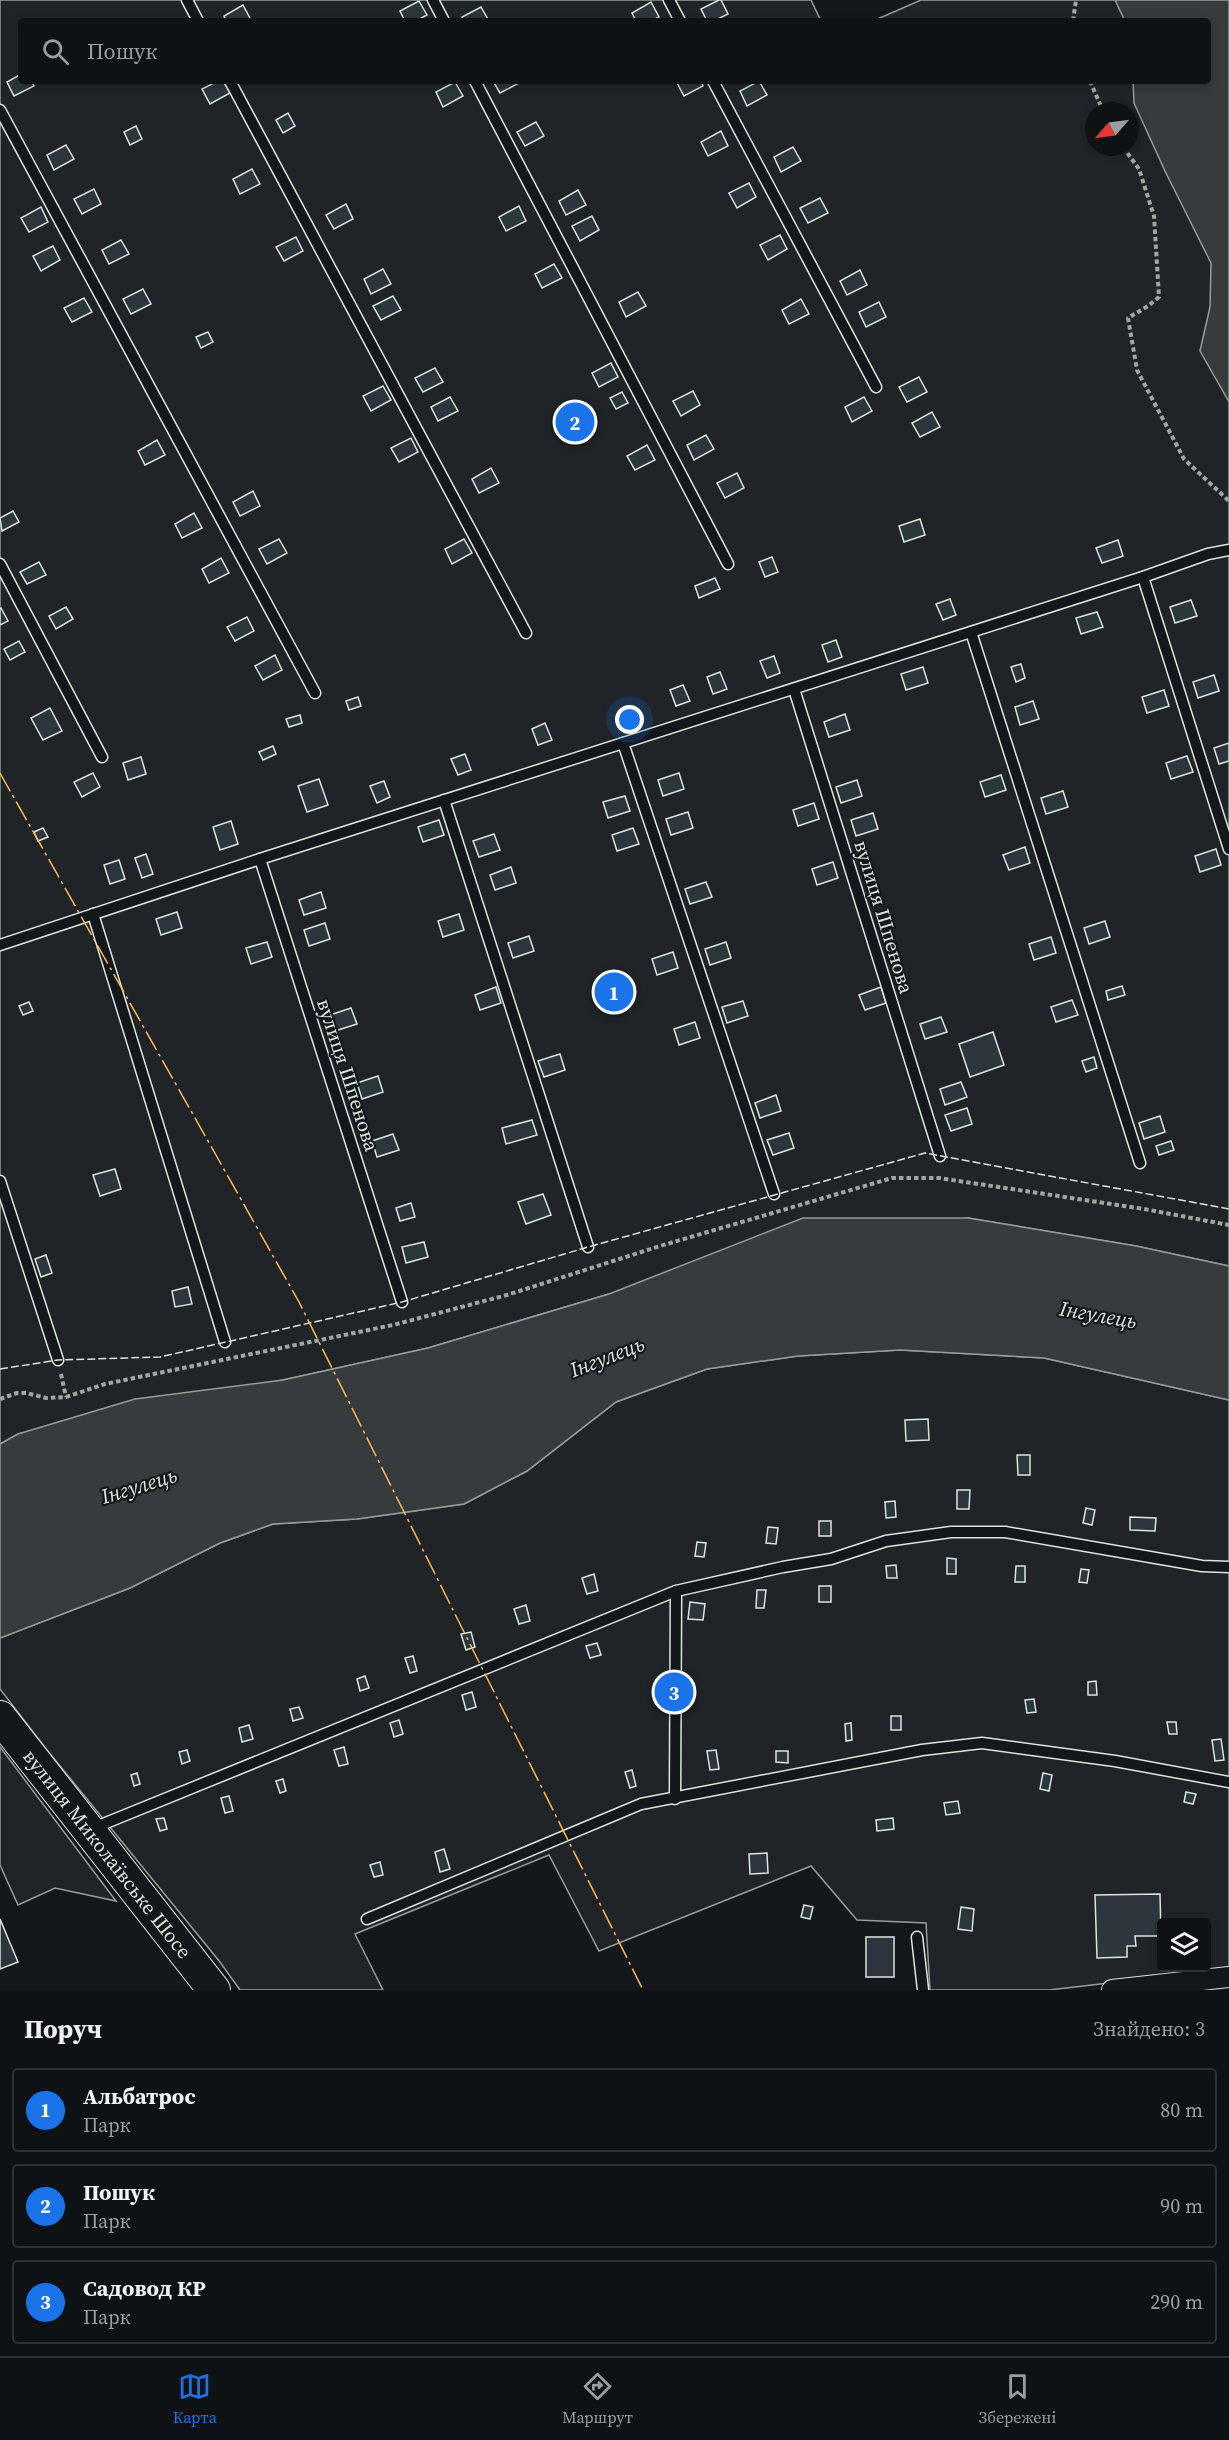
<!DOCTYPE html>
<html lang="uk">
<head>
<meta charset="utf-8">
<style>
	:root { --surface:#0f1215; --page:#1d2022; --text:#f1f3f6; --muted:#9b9ea0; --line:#2f3234; --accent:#1a73e8 }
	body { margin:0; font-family:"Source Serif 4",serif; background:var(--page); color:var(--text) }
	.controls { position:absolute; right:18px; bottom:18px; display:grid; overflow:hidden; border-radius:6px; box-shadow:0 3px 9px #0003 }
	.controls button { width:54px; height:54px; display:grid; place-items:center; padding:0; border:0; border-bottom:2px solid var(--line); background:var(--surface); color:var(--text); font:30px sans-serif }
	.compass { position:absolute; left:1085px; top:102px; width:54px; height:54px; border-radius:50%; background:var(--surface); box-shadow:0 3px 9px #0003; rotate:242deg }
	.you { position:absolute; left:630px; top:720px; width:21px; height:21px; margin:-15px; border:4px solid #fff; border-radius:50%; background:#1a73e8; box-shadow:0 0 0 9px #1a73e833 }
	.badge { display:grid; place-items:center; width:39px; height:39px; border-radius:50%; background:var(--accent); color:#fff; font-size:20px; font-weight:700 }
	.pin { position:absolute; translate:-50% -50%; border:3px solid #fff; box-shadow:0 2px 6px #0006 }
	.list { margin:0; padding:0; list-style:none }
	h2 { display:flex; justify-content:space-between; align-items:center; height:78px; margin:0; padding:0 24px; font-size:26px }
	h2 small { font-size:20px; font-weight:400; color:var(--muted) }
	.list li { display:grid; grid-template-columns:39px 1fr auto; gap:18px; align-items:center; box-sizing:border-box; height:84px; margin:0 12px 12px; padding:0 12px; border:2px solid var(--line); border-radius:6px }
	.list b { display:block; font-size:22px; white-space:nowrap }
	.list p { margin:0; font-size:20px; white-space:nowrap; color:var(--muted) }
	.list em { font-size:20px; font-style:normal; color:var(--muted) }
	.icon { flex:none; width:33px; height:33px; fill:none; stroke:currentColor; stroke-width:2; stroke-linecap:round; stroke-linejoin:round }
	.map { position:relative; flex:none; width:1229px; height:1990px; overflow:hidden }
	.search { position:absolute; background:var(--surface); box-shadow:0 3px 9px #0003; left:18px; right:18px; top:18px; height:66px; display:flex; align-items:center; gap:15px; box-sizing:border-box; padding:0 21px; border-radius:6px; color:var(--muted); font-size:22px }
	.sheet { height:366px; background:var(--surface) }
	nav { display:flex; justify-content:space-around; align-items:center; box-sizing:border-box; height:84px; border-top:2px solid var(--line); background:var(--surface); font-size:16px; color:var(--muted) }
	nav a { display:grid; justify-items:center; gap:3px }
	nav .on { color:var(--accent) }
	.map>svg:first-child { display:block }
	.green { fill:#202428; stroke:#939e99; stroke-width:1.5; fill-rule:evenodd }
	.water { fill:#363b3e; stroke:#939e99; stroke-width:1.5 }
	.building { fill:#2c363c; stroke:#d8e6dc; stroke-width:1.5 }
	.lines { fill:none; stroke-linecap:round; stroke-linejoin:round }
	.service-casing { stroke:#d8e6dc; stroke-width:13 }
	.minor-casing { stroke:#d8e6dc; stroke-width:22 }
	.primary-casing { stroke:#d8e6dc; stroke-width:34 }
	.path { stroke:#9da8a2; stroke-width:4; stroke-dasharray:4.5 3; stroke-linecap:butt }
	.service { stroke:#14181c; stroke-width:10 }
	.minor { stroke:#14181c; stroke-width:20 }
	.primary { stroke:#14181c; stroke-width:32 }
	.fence { stroke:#d8e6dc; stroke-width:1.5; stroke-dasharray:8 3; stroke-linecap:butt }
	.power { stroke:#ffb74d; stroke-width:1.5; stroke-dasharray:21 4.5 3 4.5; stroke-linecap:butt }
	.labels { text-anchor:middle; stroke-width:4.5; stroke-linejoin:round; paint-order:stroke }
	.street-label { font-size:20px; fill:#d8e6dc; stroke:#14181c }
	.water-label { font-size:21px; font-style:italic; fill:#d8e6dc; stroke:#14181c }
</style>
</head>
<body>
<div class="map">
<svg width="1229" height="1990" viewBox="0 0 1229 1990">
	<rect width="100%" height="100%" fill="#14181c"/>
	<g class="green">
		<path d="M0 0H811L821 21H21V81H1136L1165 171 1192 223 1218 231 1229 383V1266L1136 1246 968 1218 609 1294 428 1348 283 1380 18 1434 0 1444ZM1094 111H1130V147H1094Z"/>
		<polygon points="921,0 1128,0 1135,21 873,21"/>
		<path d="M900 1350 1044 1358 1229 1400V1969L1049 1990H930L926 1923 857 1920 811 1866 599 1951 549 1855 355 1934 383 1990H240L220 1962 47 1750 0 1689V1638L130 1588 220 1543 273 1524 357 1519 464 1504 527 1471 616 1402 707 1369 798 1356ZM1162 1922H1206V1968H1162Z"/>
		<polygon points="0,1747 116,1901 55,1888 18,1905 0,1865"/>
	</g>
	<g class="water">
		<polygon points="1115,0 1229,0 1229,402 1200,351 1210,307 1211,263 1165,171 1134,103 1133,81 1208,81 1208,21 1125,21"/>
		<polygon points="803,1218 968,1218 1136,1246 1229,1266 1229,1400 1044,1358 900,1350 798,1356 707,1369 616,1402 527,1471 464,1504 357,1519 273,1524 220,1543 130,1588 0,1638 0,1444 18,1434 135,1399 283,1380 428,1348 609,1294"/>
	</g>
	<g class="building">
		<polygon points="719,0 721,0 728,14 714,21 707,21 701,9"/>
		<polygon points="419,1 427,15 416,21 405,21 400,11"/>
		<polygon points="651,2 659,17 651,21 636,21 632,13"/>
		<polygon points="243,5 251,20 226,21 224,16"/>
		<polygon points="481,7 489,21 464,21 462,17"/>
		<polygon points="21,74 21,81 32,81 34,86 14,96 7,82"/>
		<polygon points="218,81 223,81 230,93 210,104 202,89"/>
		<polygon points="493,81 518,81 519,83 500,93"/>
		<polygon points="676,81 701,81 703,86 684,96"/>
		<polygon points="759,81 767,95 747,106 740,91"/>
		<polygon points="455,82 463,96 443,107 436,92"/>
		<polygon points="288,113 295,126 283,133 276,120"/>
		<polygon points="536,122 544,136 525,146 517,132"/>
		<polygon points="136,126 142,139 130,145 124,132"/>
		<polygon points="721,131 728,146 708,156 701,142"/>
		<polygon points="66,145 74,159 54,170 47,155"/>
		<polygon points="793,147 801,161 781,172 774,157"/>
		<polygon points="252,169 260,184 240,194 233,179"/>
		<polygon points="749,183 756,197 737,208 729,193"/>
		<polygon points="94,189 101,204 82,214 74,199"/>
		<polygon points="578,190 586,205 566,215 559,201"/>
		<polygon points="820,198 828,213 808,223 800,208"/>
		<polygon points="346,204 353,219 334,229 326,215"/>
		<polygon points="519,206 526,221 506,231 499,217"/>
		<polygon points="41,207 48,222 29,232 21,218"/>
		<polygon points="592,216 599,230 580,241 572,226"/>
		<polygon points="780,235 787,249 768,260 760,245"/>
		<polygon points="296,237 303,251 284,261 276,247"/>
		<polygon points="121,240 129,254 109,264 102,250"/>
		<polygon points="53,246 60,260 41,271 33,256"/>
		<polygon points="554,264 562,278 542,288 535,274"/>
		<polygon points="383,269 391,284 371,294 364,279"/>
		<polygon points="860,270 867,285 847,295 840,281"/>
		<polygon points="143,289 151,304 131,314 123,299"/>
		<polygon points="638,292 646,306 626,317 619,302"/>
		<polygon points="393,296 401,310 381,320 373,306"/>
		<polygon points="84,298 92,312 72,322 64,308"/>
		<polygon points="801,299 809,314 789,324 782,310"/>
		<polygon points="879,302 886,317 866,327 859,312"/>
		<polygon points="208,332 213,342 201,348 196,337"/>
		<polygon points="611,363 618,377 599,387 592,373"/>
		<polygon points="435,368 443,382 423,392 415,378"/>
		<polygon points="919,377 927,392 907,402 899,387"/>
		<polygon points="383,386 391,400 371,411 363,396"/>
		<polygon points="693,391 700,405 681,416 673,401"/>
		<polygon points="622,392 628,403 616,409 610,398"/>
		<polygon points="450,397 458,411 438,421 431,407"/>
		<polygon points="864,397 872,411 852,422 845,407"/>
		<polygon points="932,412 940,427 920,437 912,423"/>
		<polygon points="706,435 714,449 694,460 687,445"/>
		<polygon points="411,438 418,452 399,462 391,448"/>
		<polygon points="157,440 165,455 145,465 138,451"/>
		<polygon points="647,445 655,460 635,470 627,456"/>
		<polygon points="491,468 499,483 479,493 472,479"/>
		<polygon points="737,473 744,488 725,498 717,483"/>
		<polygon points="253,491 260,506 240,516 233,502"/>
		<polygon points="13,511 19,522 2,531 0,518"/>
		<polygon points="194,513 202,528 182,538 175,524"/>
		<polygon points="920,519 925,535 904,542 899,526"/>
		<polygon points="279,539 287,553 267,564 259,549"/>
		<polygon points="464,539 472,553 452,564 445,549"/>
		<polygon points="1118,540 1123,556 1102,563 1096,548"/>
		<polygon points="772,557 778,572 765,577 759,562"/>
		<polygon points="221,558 229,573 209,583 202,569"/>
		<polygon points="39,562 46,575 27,584 20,572"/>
		<polygon points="715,578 720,589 699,598 695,586"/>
		<polygon points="950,599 956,615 943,620 936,604"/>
		<polygon points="1191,600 1197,616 1175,623 1170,607"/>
		<polygon points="66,607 73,619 56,629 49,616"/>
		<polygon points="1,608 8,621 0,625 0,609"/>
		<polygon points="1097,612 1103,627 1081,634 1076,618"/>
		<polygon points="247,617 254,631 235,641 227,627"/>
		<polygon points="836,640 842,657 828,662 822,645"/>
		<polygon points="19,641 25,652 10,660 4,649"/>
		<polygon points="275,655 282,670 263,680 255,666"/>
		<polygon points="774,656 780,673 767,678 760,661"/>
		<polygon points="1021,664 1025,678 1016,682 1011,667"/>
		<polygon points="923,667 928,683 906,690 901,674"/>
		<polygon points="720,672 727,689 713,694 707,677"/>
		<polygon points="1214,675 1219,691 1198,698 1193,682"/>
		<polygon points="683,685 690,701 676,706 670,690"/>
		<polygon points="1164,690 1169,706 1147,713 1142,697"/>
		<polygon points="358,697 361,706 349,710 346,701"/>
		<polygon points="1033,701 1039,719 1020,725 1015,707"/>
		<polygon points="50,708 62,731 43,740 31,718"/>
		<polygon points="845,714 850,730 829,737 824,722"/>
		<polygon points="300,715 302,723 289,727 286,719"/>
		<polygon points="545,723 552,740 538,745 532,729"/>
		<polygon points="1229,743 1229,761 1219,764 1214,748"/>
		<polygon points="273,746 276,754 263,760 259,752"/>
		<polygon points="465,754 471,770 458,775 451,759"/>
		<polygon points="1187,756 1193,772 1171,779 1166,763"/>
		<polygon points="141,757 146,774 128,780 123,763"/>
		<polygon points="93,773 100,787 82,797 74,782"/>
		<polygon points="679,773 684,789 663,796 658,780"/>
		<polygon points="1001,775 1006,790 985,797 980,782"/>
		<polygon points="319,779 328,805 307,812 298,786"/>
		<polygon points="857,780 862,796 841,803 836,787"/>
		<polygon points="384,781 390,797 377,803 370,786"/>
		<polygon points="1063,791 1068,807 1046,814 1041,798"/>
		<polygon points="625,796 630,811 608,818 603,802"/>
		<polygon points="814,803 819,819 798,826 793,810"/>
		<polygon points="688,812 693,828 671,835 666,819"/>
		<polygon points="873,813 878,829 856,836 851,820"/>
		<polygon points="439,820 444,835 423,842 418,827"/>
		<polygon points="231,821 238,844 220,850 213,827"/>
		<polygon points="43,828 48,837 38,841 34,832"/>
		<polygon points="633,828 639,844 617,851 612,835"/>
		<polygon points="494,834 500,850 479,857 473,841"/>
		<polygon points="1025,847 1030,863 1009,870 1003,855"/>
		<polygon points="1216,849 1221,865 1200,872 1195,856"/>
		<polygon points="146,854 153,874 142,878 135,858"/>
		<polygon points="119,860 125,879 110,884 104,865"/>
		<polygon points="833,862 838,878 817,885 812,869"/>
		<polygon points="511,867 516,883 495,890 490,875"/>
		<polygon points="706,882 712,897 690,904 685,889"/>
		<polygon points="321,892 326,908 304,915 299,900"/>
		<polygon points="177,912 182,928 161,935 156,919"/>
		<polygon points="459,914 464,930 443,937 438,921"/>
		<polygon points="1105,921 1110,937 1089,944 1084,928"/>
		<polygon points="325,923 330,939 309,946 304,930"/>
		<polygon points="529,936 534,951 513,958 508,943"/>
		<polygon points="1051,937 1056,953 1034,960 1029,944"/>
		<polygon points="267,942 272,957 251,964 246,948"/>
		<polygon points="726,942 731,958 710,965 705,949"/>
		<polygon points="673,952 678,968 657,975 652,959"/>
		<polygon points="1122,986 1125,995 1108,1000 1106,991"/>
		<polygon points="496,987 501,1003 480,1010 475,995"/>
		<polygon points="881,987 886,1003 865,1010 859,995"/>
		<polygon points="1072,1000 1078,1015 1056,1022 1051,1007"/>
		<polygon points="743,1001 748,1016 727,1023 722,1007"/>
		<polygon points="29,1002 33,1011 23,1015 19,1006"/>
		<polygon points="351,1008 357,1024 335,1031 330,1015"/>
		<polygon points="941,1017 947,1032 925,1039 920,1024"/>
		<polygon points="695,1022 700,1038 679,1045 674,1029"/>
		<polygon points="993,1032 1004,1065 970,1077 959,1044"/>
		<polygon points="560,1054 565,1070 544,1077 538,1061"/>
		<polygon points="1094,1057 1097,1068 1086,1072 1082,1061"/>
		<polygon points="378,1076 383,1092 362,1099 357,1083"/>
		<polygon points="961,1082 967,1097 945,1105 940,1089"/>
		<polygon points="776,1095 781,1111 760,1118 755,1103"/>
		<polygon points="967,1108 972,1124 951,1131 945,1115"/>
		<polygon points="1160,1116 1165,1132 1144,1139 1139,1123"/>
		<polygon points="532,1120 537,1135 506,1144 502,1128"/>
		<polygon points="789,1133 794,1148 773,1155 767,1140"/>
		<polygon points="393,1134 399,1150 377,1157 372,1141"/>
		<polygon points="1171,1141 1174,1150 1159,1155 1156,1146"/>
		<polygon points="115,1169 121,1189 100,1196 93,1175"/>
		<polygon points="543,1194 551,1215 526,1224 518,1202"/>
		<polygon points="411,1203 415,1217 400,1221 396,1208"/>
		<polygon points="424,1242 428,1257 406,1263 402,1247"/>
		<polygon points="46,1255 52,1273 41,1277 35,1259"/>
		<polygon points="188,1287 192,1304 175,1307 172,1291"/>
		<polygon points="928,1419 929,1440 906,1441 905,1420"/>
		<polygon points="1017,1455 1030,1455 1030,1475 1018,1475"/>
		<polygon points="957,1490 970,1490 969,1509 957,1509"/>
		<polygon points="895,1501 896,1517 886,1518 885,1502"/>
		<polygon points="1086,1508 1095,1510 1092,1525 1083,1523"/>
		<polygon points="1130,1517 1156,1518 1155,1531 1130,1530"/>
		<rect x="819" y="1521" width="12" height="15"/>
		<polygon points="768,1527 778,1528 776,1544 766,1543"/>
		<polygon points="697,1542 706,1543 704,1557 695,1556"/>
		<polygon points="947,1558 956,1559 956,1574 947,1574"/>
		<polygon points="896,1565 897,1578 887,1578 886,1566"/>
		<polygon points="1016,1566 1025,1566 1025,1582 1015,1582"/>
		<polygon points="1081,1569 1089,1570 1087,1583 1079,1582"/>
		<polygon points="594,1574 598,1591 587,1594 582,1578"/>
		<rect x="819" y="1586" width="12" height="16"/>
		<polygon points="757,1590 766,1590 764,1608 756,1608"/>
		<polygon points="690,1602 705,1604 703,1620 688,1619"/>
		<polygon points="526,1605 530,1621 519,1624 514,1609"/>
		<polygon points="471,1632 475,1647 466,1650 461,1634"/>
		<polygon points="597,1643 601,1655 590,1658 586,1646"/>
		<polygon points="413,1656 417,1671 410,1673 405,1658"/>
		<polygon points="365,1676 369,1688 360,1691 357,1679"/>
		<polygon points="1096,1681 1097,1695 1088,1695 1088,1682"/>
		<polygon points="472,1692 476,1707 466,1710 462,1695"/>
		<polygon points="1034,1699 1036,1712 1027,1713 1025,1700"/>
		<polygon points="299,1707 303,1718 293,1721 290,1709"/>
		<rect x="891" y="1716" width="10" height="14"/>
		<polygon points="399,1720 403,1734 394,1737 390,1723"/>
		<polygon points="1167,1722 1176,1722 1177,1734 1169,1734"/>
		<polygon points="851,1723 852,1740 846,1741 845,1724"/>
		<polygon points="249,1725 253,1739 242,1742 239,1728"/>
		<polygon points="1221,1739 1224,1760 1215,1761 1212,1740"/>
		<polygon points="344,1747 348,1764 339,1766 334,1750"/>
		<polygon points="187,1750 190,1761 182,1764 179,1752"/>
		<polygon points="716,1750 719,1769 710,1770 707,1751"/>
		<polygon points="776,1751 788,1751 788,1763 776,1762"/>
		<polygon points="632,1770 636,1786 630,1788 625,1772"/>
		<polygon points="137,1773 140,1784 134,1786 131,1775"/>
		<polygon points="1043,1773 1052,1775 1049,1791 1040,1789"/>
		<polygon points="283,1779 286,1791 280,1793 276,1781"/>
		<polygon points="1186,1792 1196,1794 1193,1804 1184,1802"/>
		<polygon points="229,1796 233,1811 225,1813 221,1798"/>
		<polygon points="958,1801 960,1813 946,1815 944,1803"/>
		<polygon points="164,1818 167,1829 160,1831 156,1819"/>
		<polygon points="893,1818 894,1829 877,1831 876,1820"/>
		<polygon points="444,1849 450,1869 440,1872 435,1852"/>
		<polygon points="767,1853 768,1873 750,1874 749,1854"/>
		<polygon points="380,1862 383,1875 374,1877 370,1865"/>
		<polygon points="1160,1894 1161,1936 1135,1936 1136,1946 1127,1946 1127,1957 1097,1958 1095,1895"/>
		<polygon points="804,1905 813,1907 810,1919 801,1917"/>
		<polygon points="961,1907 974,1909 972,1931 958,1929"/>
		<polygon points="0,1919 18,1962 0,1969"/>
		<rect x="866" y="1937" width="28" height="40"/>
	</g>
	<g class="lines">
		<g class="service-casing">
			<g id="service">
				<polyline points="187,0 198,21"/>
				<polyline points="433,0 444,21"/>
				<polyline points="669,0 680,21"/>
				<polyline points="230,81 526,633"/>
				<polyline points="475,81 728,564"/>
				<polyline points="713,81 876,387"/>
				<polyline points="0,110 315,693"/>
				<polyline points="0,564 102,757"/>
				<polyline points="1143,577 1229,849"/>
				<polyline points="971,632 1140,1163"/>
				<polyline points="794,689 940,1156"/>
				<polyline points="623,743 774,1194"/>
				<polyline points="444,800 588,1247"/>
				<polyline points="260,859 402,1302"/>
				<polyline points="93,914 225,1342"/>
				<polyline points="0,945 260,859 1143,577 1208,554 1229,550"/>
				<polyline points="0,1181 58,1360"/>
				<polyline points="675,1799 676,1591"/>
				<polyline points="91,1829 676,1591 783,1567 831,1559 886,1541 951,1532 1005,1532 1202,1566 1229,1567"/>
				<polyline points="367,1919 641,1804 922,1750 982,1743 1115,1761 1229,1782"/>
				<polyline points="917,1937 923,1990"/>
			</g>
		</g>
		<g class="minor-casing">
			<polyline id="minor" points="1112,1990 1229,1977"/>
		</g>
		<g class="primary-casing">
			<g id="primary">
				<path id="s1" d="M0 1717 214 1990"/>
			</g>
		</g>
		<g class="path">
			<polyline points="1073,21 1076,0"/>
			<polyline points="1090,81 1103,111"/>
			<polyline points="1123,147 1139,169 1154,216 1159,297 1148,306 1128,318 1137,370 1184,459 1229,501"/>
			<polyline points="61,1374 66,1397"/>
			<polyline points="0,1399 17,1393 26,1393 46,1398 66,1397 105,1384 393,1325 507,1295 660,1246 892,1178 939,1178 1144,1209 1229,1225"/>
		</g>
		<use href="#service" class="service"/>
		<use href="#minor" class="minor"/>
		<use href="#primary" class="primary"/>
		<polyline class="fence" points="0,1369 58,1360 160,1357 402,1302 588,1247 925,1153 1229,1209"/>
		<polyline class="power" points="0,773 299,1302 643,1990"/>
	</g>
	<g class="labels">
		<g class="street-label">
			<text transform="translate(884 917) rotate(73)" y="7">вулиця Шпенова</text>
			<text transform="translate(348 1075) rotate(72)" y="7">вулиця Шпенова</text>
			<text dy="7" stroke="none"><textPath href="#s1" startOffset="174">вулиця Миколаївське Шосе</textPath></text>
		</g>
		<g class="water-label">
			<text transform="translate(1098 1315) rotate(10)" y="7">Інгулець</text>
			<text transform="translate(607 1357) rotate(-21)" y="7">Інгулець</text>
			<text transform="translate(139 1486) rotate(-17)" y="7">Інгулець</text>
		</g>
	</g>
</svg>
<div class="controls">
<button><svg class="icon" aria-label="layers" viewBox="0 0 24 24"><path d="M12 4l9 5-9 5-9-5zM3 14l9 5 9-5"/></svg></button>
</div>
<svg class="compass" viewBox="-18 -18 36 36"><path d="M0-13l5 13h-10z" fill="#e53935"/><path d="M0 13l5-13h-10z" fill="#9b9ea0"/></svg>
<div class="you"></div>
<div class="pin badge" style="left:614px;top:992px">1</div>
<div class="pin badge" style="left:575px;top:422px">2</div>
<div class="pin badge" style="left:674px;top:1692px">3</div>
<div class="search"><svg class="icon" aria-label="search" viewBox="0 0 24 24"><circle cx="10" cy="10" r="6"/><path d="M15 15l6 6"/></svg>Пошук</div>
</div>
<section class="sheet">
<h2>Поруч<small>Знайдено: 3</small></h2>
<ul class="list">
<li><span class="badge">1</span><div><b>Альбатрос</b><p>Парк</p></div><em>80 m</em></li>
<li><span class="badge">2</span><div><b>Пошук</b><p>Парк</p></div><em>90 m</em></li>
<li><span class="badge">3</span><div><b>Садовод КР</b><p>Парк</p></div><em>290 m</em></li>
</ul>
</section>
<nav>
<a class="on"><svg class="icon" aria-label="map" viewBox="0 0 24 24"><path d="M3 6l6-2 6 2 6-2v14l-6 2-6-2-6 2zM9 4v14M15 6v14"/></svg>Карта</a>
<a><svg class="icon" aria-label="directions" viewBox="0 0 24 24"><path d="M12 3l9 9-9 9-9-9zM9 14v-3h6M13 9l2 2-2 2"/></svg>Маршрут</a>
<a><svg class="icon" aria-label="saved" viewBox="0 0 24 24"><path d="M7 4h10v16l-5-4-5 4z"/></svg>Збережені</a>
</nav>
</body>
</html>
